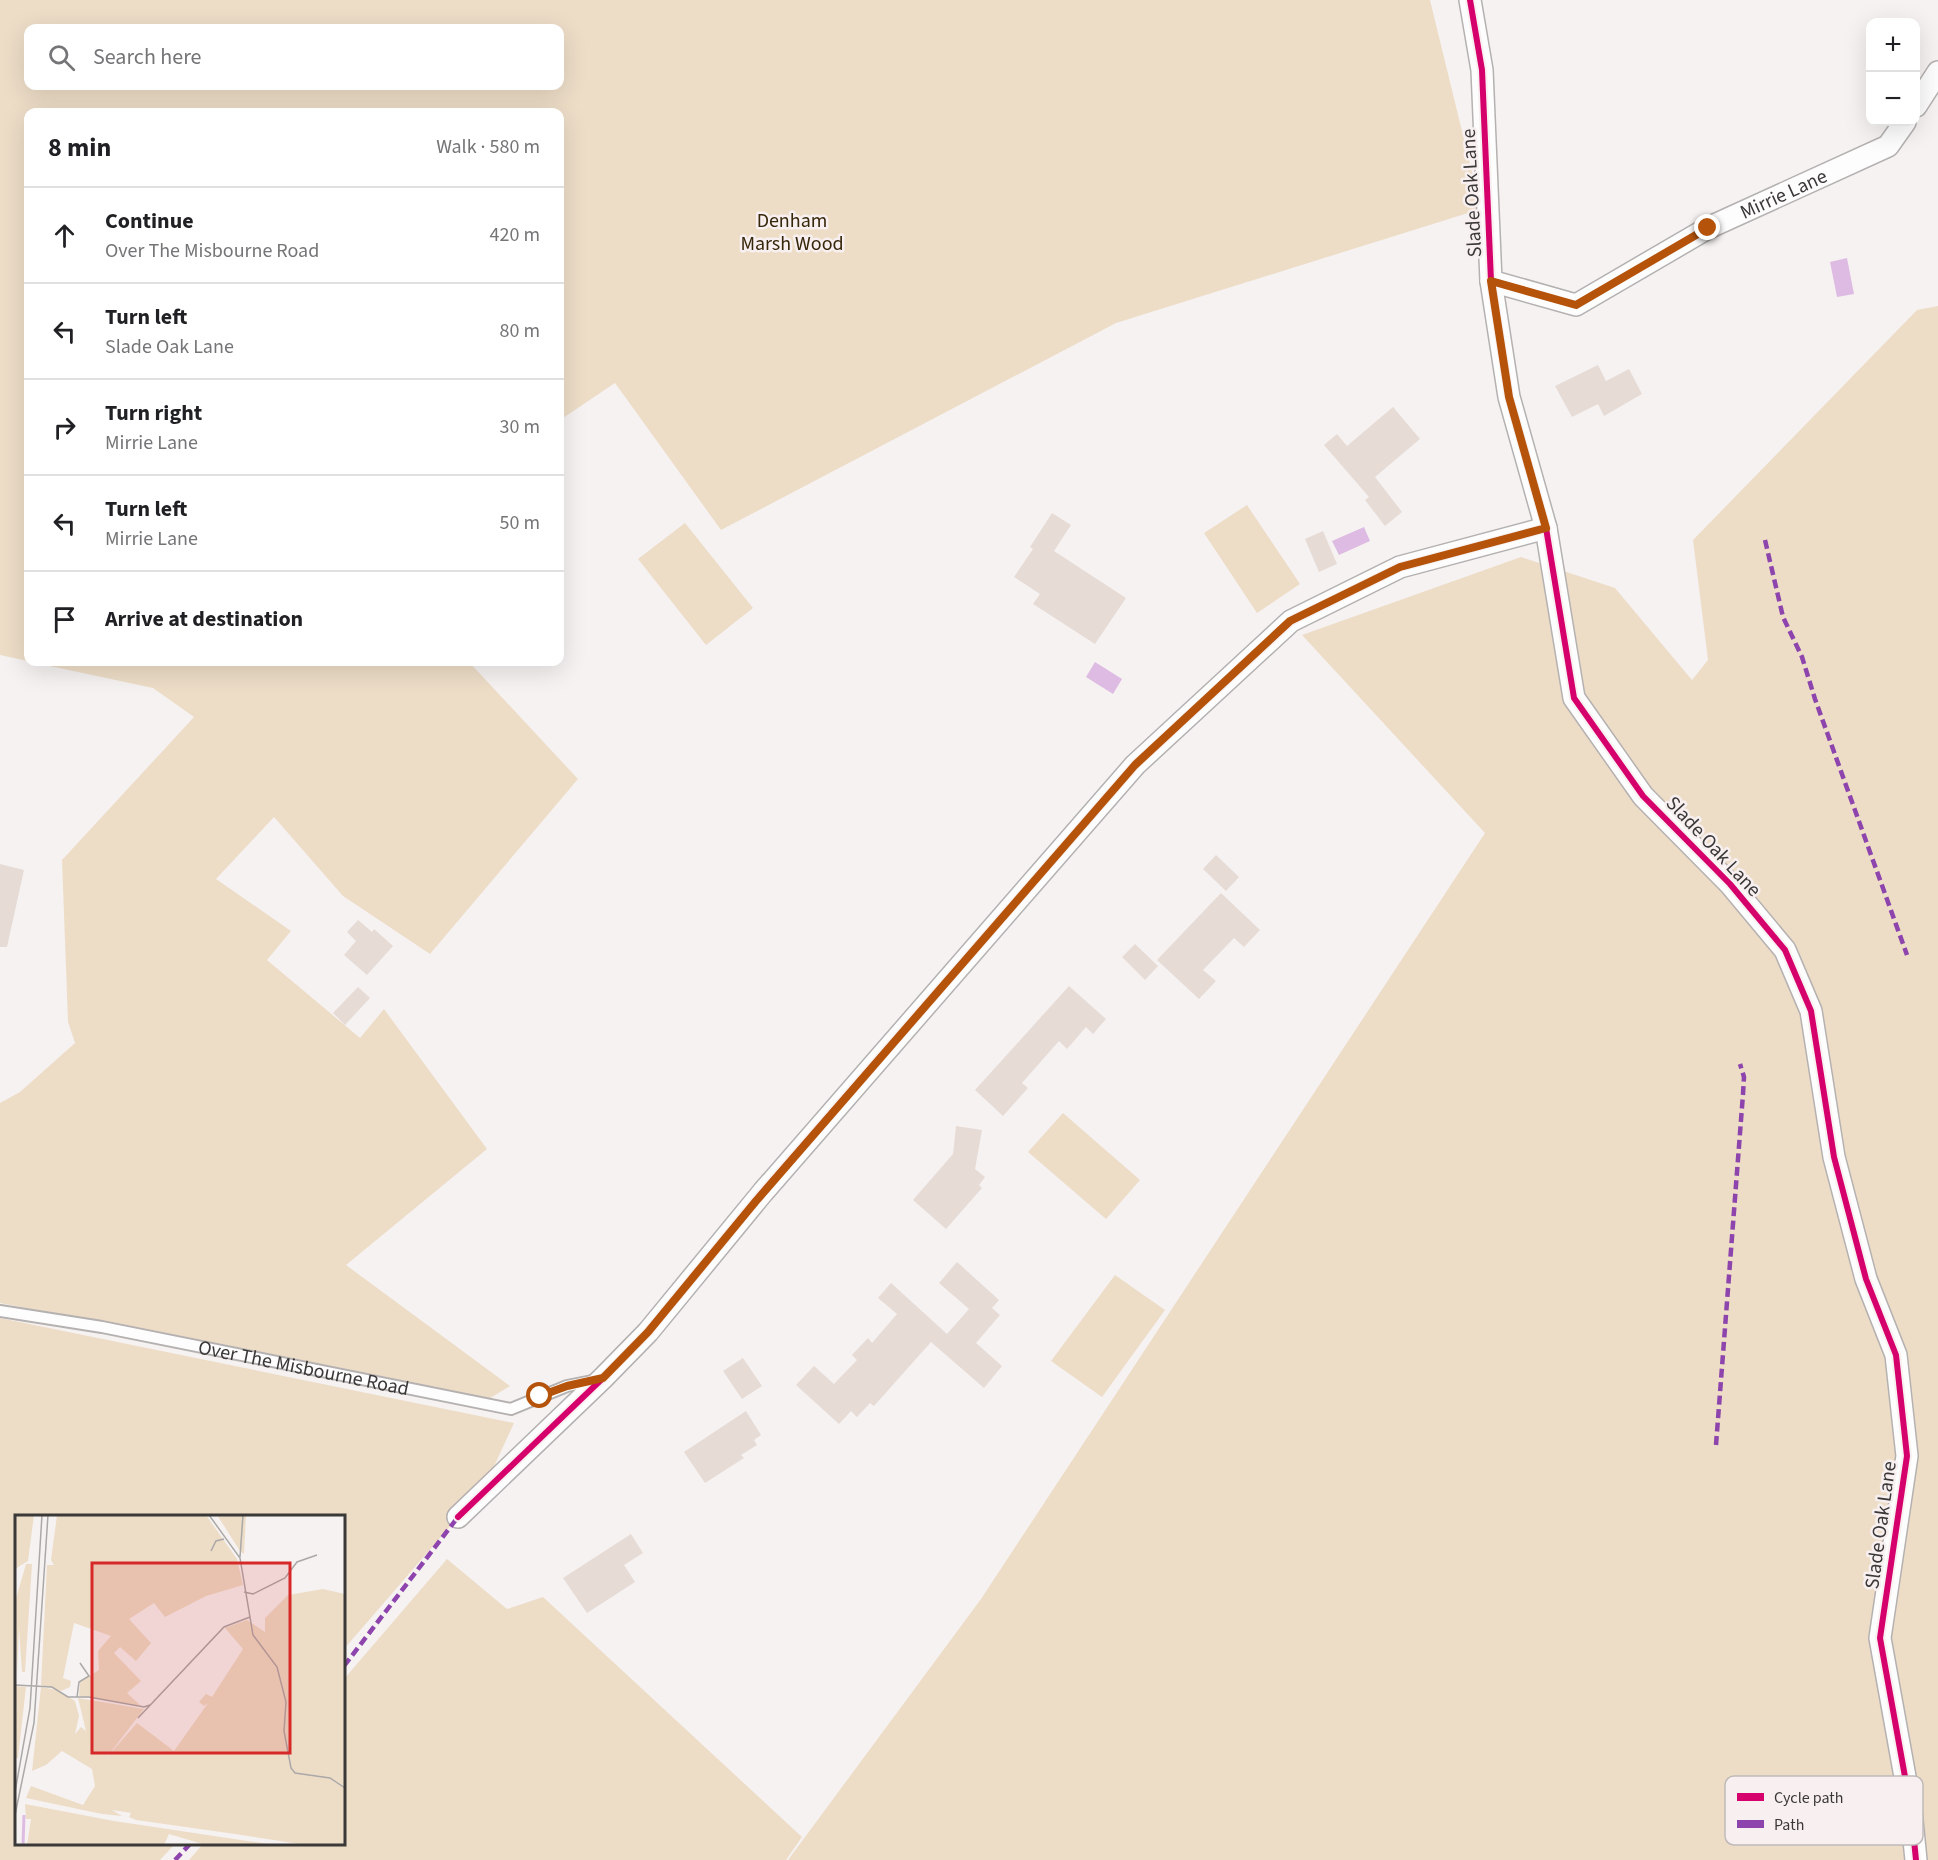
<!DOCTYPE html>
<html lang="en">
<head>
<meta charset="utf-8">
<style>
	:root { --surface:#fff; --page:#f2f2f2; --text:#202124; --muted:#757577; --line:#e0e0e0 }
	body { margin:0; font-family:"Source Sans 3",sans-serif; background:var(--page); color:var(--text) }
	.controls { position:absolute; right:18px; top:18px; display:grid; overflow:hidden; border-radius:12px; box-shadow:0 6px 24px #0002 }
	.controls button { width:54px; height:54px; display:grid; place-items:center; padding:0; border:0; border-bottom:2px solid var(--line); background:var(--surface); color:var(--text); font:30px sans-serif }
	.stop { position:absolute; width:18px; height:18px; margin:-14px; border:4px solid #b45309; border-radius:50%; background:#fff }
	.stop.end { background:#b45309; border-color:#fff; box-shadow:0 2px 6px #0008 }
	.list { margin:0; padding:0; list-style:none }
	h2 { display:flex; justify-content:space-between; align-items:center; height:78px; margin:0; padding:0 24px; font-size:26px }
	h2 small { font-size:20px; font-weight:400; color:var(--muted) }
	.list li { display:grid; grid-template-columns:39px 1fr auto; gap:18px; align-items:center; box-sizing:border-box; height:96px; padding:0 24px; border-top:2px solid var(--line) }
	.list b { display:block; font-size:22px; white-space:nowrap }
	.list p { margin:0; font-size:20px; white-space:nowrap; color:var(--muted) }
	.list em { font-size:20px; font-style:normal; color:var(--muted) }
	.icon { flex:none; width:33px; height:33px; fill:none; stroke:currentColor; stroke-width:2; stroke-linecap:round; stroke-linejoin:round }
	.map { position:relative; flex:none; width:1938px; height:1860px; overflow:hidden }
	.search { position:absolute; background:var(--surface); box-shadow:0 6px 24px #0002; left:24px; top:24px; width:540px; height:66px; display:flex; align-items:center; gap:15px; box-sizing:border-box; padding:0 21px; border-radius:12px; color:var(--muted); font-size:22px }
	.panel { position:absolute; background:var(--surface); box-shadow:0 6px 24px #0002; left:24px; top:108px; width:540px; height:558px; border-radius:12px }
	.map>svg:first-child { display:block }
	.green { fill:#edddc7; fill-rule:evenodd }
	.water { fill:#debbe2 }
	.building { fill:#e6dbd5 }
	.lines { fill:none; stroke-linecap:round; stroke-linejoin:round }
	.service-casing { stroke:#b5b1b1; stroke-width:14 }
	.minor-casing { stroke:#b5b1b1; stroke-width:24 }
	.service { stroke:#fefdfd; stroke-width:10 }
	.minor { stroke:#fefdfd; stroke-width:21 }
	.quiet { stroke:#8e44ad; stroke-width:4.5; stroke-dasharray:9 4.5; stroke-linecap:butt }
	.cycleway-casing { stroke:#f8f0f0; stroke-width:10 }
	.cycleway { stroke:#d6006c; stroke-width:6 }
	.route { stroke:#b45309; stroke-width:8 }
	.labels { text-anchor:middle; stroke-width:5; stroke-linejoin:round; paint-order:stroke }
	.street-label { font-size:20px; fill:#3b3838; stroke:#f8f0f0 }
	.park-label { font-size:20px; fill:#37270a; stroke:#f8f0f0 }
	.inset-river { fill:none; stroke:#debbe2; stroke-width:3 }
	.inset-road { fill:none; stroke:#aba8a8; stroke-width:1.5 }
	.view { fill:#d62828; fill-opacity:0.15; stroke:#d62828; stroke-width:3 }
	.inset-edge { fill:none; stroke:#3b3838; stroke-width:3 }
	.key { fill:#f8f0f0; stroke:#bfb9b9; stroke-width:1.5 }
	.key-label { font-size:16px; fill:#3b3838 }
</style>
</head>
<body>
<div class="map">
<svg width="1938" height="1860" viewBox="0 0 1938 1860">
	<rect width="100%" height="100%" fill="#f6f2f2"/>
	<g class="green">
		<path d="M0 0H1430L1481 209 1116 323 721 530 615 383 560 420V112H28V661L0 655ZM28 28H560V86H28Z"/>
		<polygon points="1938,306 1938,1860 788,1860 981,1599 1485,833 1302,635 1521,557 1615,588 1692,680 1708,660 1693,540 1917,310"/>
		<polygon points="1247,505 1300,584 1257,613 1204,533"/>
		<polygon points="685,523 753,608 706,645 638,559"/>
		<polygon points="31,662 469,662 578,779 430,954 343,896 274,817 216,879 291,931 267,960 360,1038 384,1009 487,1149 346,1265 510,1386 487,1400 0,1303 0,1103 20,1092 75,1043 68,1022 62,860 194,717 153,688"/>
		<polygon points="1063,1113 1140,1180 1106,1219 1028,1152"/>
		<polygon points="1115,1275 1165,1310 1102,1397 1051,1361"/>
		<polygon points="0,1318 514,1423 485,1486 344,1649 344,1516 16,1516 16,1844 175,1844 160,1860 0,1860"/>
		<polygon points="447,1559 507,1609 543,1597 802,1837 786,1860 189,1860 203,1844 344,1844 344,1679"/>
	</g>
	<g class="water">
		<polygon points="1847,258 1854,294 1837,297 1830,262"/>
		<polygon points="1364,527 1370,541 1339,555 1332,541"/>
		<polygon points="1095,662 1122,679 1113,694 1086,677"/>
	</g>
	<g class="building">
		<polygon points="1598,365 1606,381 1629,369 1642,394 1604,416 1598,404 1572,417 1555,386"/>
		<polygon points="1393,407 1420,439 1375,477 1402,512 1385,526 1365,500 1369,497 1324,445 1337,434 1347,446"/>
		<polygon points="1052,513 1071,525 1054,551 1126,598 1095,644 1033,604 1040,594 1014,577 1033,549 1030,547"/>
		<polygon points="1323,531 1337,564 1319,572 1305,539"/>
		<polygon points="1216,855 1239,877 1226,891 1203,869"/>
		<polygon points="0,864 24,870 7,947 0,947"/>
		<polygon points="1221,893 1260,930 1244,947 1234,938 1203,970 1216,981 1199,999 1157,960"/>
		<polygon points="358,920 372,932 374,929 393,946 367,975 344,955 356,941 347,932"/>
		<polygon points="1135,944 1158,966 1145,980 1122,957"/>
		<polygon points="1069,986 1106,1019 1093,1034 1086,1027 1067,1049 1059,1041 1022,1083 1028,1088 1003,1116 975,1090"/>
		<polygon points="358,987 370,998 345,1025 333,1013"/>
		<polygon points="956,1126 982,1130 975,1169 985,1177 979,1185 982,1188 946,1229 913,1200 953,1154"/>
		<polygon points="957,1262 999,1300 992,1308 1000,1315 976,1343 1002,1366 984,1388 931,1342 874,1406 870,1403 857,1417 851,1411 839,1424 796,1385 814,1366 834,1384 857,1360 852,1355 868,1338 872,1343 897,1314 878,1298 891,1283 947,1334 969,1309 939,1283"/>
		<polygon points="743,1358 762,1386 742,1399 723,1371"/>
		<polygon points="746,1411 761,1435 754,1440 757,1445 741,1455 744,1458 705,1483 684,1452"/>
		<polygon points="631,1534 643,1553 624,1565 635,1582 587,1613 563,1578"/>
	</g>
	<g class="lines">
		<g class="service-casing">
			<g id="service">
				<path id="s1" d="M0 1311 102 1327 511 1409 567 1386 597 1380"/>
			</g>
		</g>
		<g class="minor-casing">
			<g id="minor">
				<polyline points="1470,0 1482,70 1491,281 1509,397 1546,528 1574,698 1643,796 1730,884 1785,950 1811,1011 1834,1157 1866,1279 1896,1355 1907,1456 1880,1638 1911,1810 1916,1860"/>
				<polyline points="1916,106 1938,72"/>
				<path id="s2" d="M1491 281 1576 305 1708 228 1888 146 1905 122"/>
				<polyline points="458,1517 603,1378 648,1332 763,1192 1135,765 1291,621 1400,567 1546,528"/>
			</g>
		</g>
		<use href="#service" class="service"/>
		<use href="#minor" class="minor"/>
		<g class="quiet">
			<polyline points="1765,540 1783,617 1802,657 1815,699 1907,955"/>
			<polyline points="1716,1445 1743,1094 1744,1077 1740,1064"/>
			<polyline points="344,1666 458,1517"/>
			<polyline points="175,1860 190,1844"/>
		</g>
		<g class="cycleway-casing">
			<g id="cycleway">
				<polyline points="1470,0 1482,70 1491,281 1509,397 1546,528 1574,698 1643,796 1730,884 1785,950 1811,1011 1834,1157 1866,1279 1896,1355 1907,1456 1880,1638 1911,1810 1916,1860"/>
				<polyline points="458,1517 603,1378 648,1332 763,1192 1135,765 1291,621 1400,567 1546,528"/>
			</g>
		</g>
		<use href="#cycleway" class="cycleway"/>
	</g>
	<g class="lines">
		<polyline class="route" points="540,1396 567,1386 603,1378 648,1332 756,1201 1135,765 1290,621 1400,567 1546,528 1509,397 1491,281 1576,305 1708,228"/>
	</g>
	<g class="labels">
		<g class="street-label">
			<text transform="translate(1471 193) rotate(-93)" y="7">Slade Oak Lane</text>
			<text dy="7" stroke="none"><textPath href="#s2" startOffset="324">Mirrie Lane</textPath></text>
			<text transform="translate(1714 846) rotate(47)" y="7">Slade Oak Lane</text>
			<text dy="7" stroke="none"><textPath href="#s1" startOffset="309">Over The Misbourne Road</textPath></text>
			<text transform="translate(1880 1525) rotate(-82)" y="7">Slade Oak Lane</text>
		</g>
		<g class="park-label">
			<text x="792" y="227">Denham<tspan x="792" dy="23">Marsh Wood</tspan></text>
		</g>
	</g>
	<g transform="translate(15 1515)">
		<rect width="330" height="330" fill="#f6f2f2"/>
		<path d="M0 0H19L13 46 0 54ZM42 0H191L222 44 228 70 191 81 150 102 139 88 114 104 136 128 121 146 105 132 99 138 126 166 112 178 126 191 64 181 65 167 84 155 83 136 96 121 59 108 48 163 56 166 55 172 46 176 26 170 32 50H39L36 45ZM202 0H231L229 39 225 36ZM11 49H17L10 157H7L4 113 2 161 0 87ZM308 74 330 79V330H291L220 319 121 305 114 302 116 298 97 295 107 301 87 299 11 283 16 271 68 290 80 271 77 254 47 236 31 250 17 256 26 172 42 175 60 186 64 201 60 219 66 212 71 216 63 183 129 194 92 242 122 208 159 236 193 188 189 191 184 187 191 179 197 182 228 134 210 113 232 105 250 117V103L273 80ZM0 171 11 172 3 243H0ZM10 289 99 306 260 330H191L154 319 149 330H12L16 304H11Z" fill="#edddc7"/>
		<path class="inset-river" d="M8 330 9 300"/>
		<path class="inset-road" d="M194 0 225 43 238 120 262 152 271 187 269 216 276 253 280 258 315 263 330 273M196 36 201 26 209 24M225 42 228 0M229 77 238 79 270 63 282 47 302 40M0 170 37 172 53 182H74L129 192 135 190M62 182 64 167 74 161 65 148M123 203 209 112 235 102M0 277 15 193 27 0M0 300 19 208 33 0"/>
		<path class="view" d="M77 48H275V238H77Z"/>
		<rect width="330" height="330" class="inset-edge"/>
	</g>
	<rect x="1725" y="1776" width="198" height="69" rx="9" class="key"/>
	<rect x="1737" y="1793" width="27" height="8" fill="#d6006c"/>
	<rect x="1737" y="1820" width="27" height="8" fill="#8e44ad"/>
	<g class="key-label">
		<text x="1774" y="1803">Cycle path</text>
		<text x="1774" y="1830">Path</text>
	</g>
</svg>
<div class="controls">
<button>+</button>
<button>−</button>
</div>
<div class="stop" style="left:540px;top:1396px"></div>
<div class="stop end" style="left:1708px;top:228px"></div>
<div class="search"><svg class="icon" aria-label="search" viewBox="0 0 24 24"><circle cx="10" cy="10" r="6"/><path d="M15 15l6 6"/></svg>Search here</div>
<section class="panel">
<h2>8 min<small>Walk · 580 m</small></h2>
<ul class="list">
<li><svg class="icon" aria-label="ahead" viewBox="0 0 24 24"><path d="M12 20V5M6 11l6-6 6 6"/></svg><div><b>Continue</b><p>Over The Misbourne Road</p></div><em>420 m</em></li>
<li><svg class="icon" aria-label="left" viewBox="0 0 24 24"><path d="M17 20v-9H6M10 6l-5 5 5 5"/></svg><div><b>Turn left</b><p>Slade Oak Lane</p></div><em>80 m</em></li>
<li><svg class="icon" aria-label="right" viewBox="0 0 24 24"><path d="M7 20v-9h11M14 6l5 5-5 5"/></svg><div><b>Turn right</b><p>Mirrie Lane</p></div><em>30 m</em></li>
<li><svg class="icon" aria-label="left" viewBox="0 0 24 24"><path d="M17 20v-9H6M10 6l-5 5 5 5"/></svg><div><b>Turn left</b><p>Mirrie Lane</p></div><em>50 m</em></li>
<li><svg class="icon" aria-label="arrive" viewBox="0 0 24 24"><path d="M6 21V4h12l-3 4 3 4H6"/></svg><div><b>Arrive at destination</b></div></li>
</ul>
</section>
</div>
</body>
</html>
